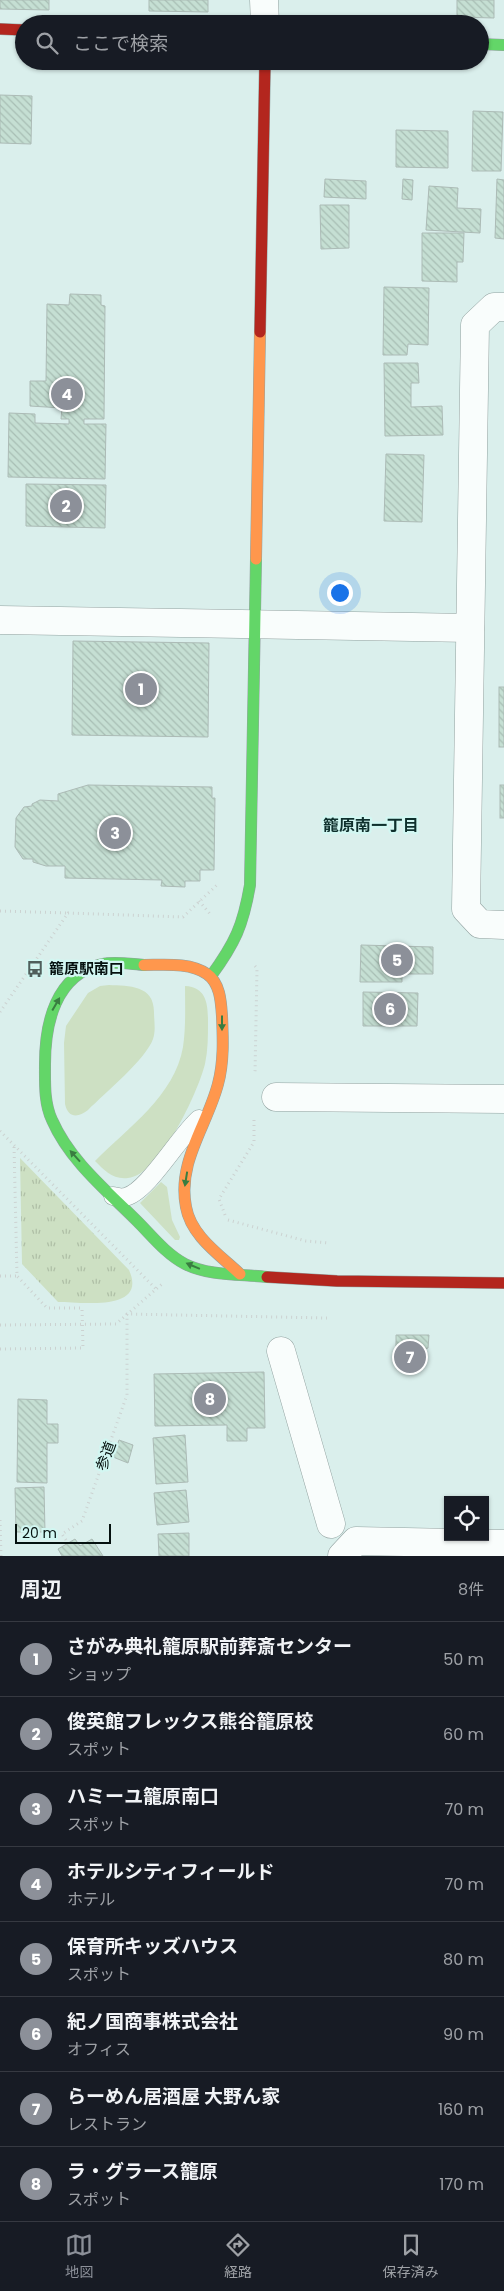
<!DOCTYPE html>
<html lang="ja">
<head>
<meta charset="utf-8">
<style>
	:root { --surface:#171b24; --page:#20242c; --text:#f1f3f6; --muted:#9ea1a6; --line:#363941; --accent:#8c9099 }
	body { margin:0; font-family:Poppins,"Noto Sans JP",sans-serif; background:var(--page); color:var(--text) }
	.controls { position:absolute; right:15px; bottom:15px; display:grid; overflow:hidden; border-radius:0px; box-shadow:0 1px 4px #0004 }
	.controls button { width:45px; height:45px; display:grid; place-items:center; padding:0; border:0; border-bottom:1px solid var(--line); background:var(--surface); color:var(--text); font:25px sans-serif }
	.scale { position:absolute; left:15px; bottom:12px; width:96px; box-sizing:border-box; padding-left:5px; border:2px solid #05110f; border-top:0; font-size:14px; line-height:18px; white-space:nowrap; color:#05110f; -webkit-text-stroke:4px #d2f7f2; paint-order:stroke }
	.you { position:absolute; left:339px; top:592px; width:18px; height:18px; margin:-12px; border:4px solid #fff; border-radius:50%; background:#1a73e8; box-shadow:0 0 0 8px #1a73e833 }
	.badge { display:grid; place-items:center; width:32px; height:32px; border-radius:50%; background:var(--accent); color:#fff; font-size:16px; font-weight:700 }
	.pin { position:absolute; translate:-50% -50%; border:2px solid #fff; box-shadow:0 1px 5px #0006 }
	.list { margin:0; padding:0; list-style:none }
	h2 { display:flex; justify-content:space-between; align-items:center; height:65px; margin:0; padding:0 20px; font-size:21px }
	h2 small { font-size:16px; font-weight:400; color:var(--muted) }
	.list li { display:grid; grid-template-columns:32px 1fr auto; gap:15px; align-items:center; box-sizing:border-box; height:75px; padding:0 20px; border-top:1px solid var(--line) }
	.list b { display:block; font-size:19px; white-space:nowrap }
	.list p { margin:0; font-size:16px; white-space:nowrap; color:var(--muted) }
	.list em { font-size:16px; font-style:normal; color:var(--muted) }
	.icon { flex:none; width:28px; height:28px; fill:none; stroke:currentColor; stroke-width:2; stroke-linecap:round; stroke-linejoin:round }
	.map { position:relative; flex:none; width:504px; height:1556px; overflow:hidden }
	.search { position:absolute; background:var(--surface); box-shadow:0 1px 4px #0004; left:15px; right:15px; top:15px; height:55px; display:flex; align-items:center; gap:12px; box-sizing:border-box; padding:0 18px; border-radius:28px; color:var(--muted); font-size:19px }
	.sheet { height:665px; background:var(--surface) }
	nav { display:flex; justify-content:space-around; align-items:center; box-sizing:border-box; height:70px; border-top:1px solid var(--line); background:var(--surface); font-size:14px; color:var(--muted) }
	nav a { display:grid; justify-items:center; gap:2px }
	nav .on { color:var(--accent) }
	.map>svg:first-child { display:block }
	.grass { fill:#cde0c3 }
	.park { fill:url(#park-tufts) }
	.building { fill:url(#building-back-hatch); stroke:#acbbb6 }
	.lines { fill:none; stroke-linecap:round; stroke-linejoin:round }
	.lane-casing { stroke:#92a2a0; stroke-width:19 }
	.street-casing { stroke:#92a2a0; stroke-width:29 }
	.fast-casing { stroke:#92a2a0; stroke-width:12 }
	.slow-casing { stroke:#92a2a0; stroke-width:12 }
	.jam-casing { stroke:#92a2a0; stroke-width:12 }
	.path { stroke:#ccd2d1; stroke-width:3; stroke-dasharray:1 4; stroke-linecap:butt }
	.lane { stroke:#f9fdfc; stroke-width:18 }
	.street { stroke:#f9fdfc; stroke-width:28 }
	.fast { stroke:#63d668; stroke-width:11 }
	.slow { stroke:#ff974d; stroke-width:11 }
	.jam { stroke:#b3261e; stroke-width:11 }
	.oneway { fill:#397d40 }
	.labels { text-anchor:middle; stroke-width:4.5; stroke-linejoin:round; paint-order:stroke }
	.poi-label { font-size:15px; font-weight:bold; fill:#05110f; stroke:#d2f7f2; text-anchor:start }
	.street-label { font-size:15px; fill:#05110f; stroke:#d2f7f2 }
	.neighbourhood-label { font-size:16px; font-weight:bold; fill:#0f302d; stroke:#d2f7f2 }
</style>
</head>
<body>
<div class="map">
<svg width="504" height="1556" viewBox="0 0 504 1556">
	<defs>
		<pattern id="park-tufts" width="24" height="20" patternUnits="userSpaceOnUse" patternTransform="scale(1.25)"><rect width="24" height="20" fill="#cde0c3"/><path d="M3 7l-1-3M5 7V3M7 7l1-3M15 17l-1-3M17 17v-4M19 17l1-3" fill="none" stroke="#afbfa6"/></pattern>
		<pattern id="building-back-hatch" width="6" height="6" patternUnits="userSpaceOnUse" patternTransform="scale(1.25)"><rect width="6" height="6" fill="#c5dfd3"/><path d="M-1 5l2 2M0 0l6 6M5-1l2 2" fill="none" stroke="#a8beb4"/></pattern>
	</defs>
	<rect width="100%" height="100%" fill="#daefec"/>
	<g class="grass">
		<path d="M109 985C129 986 154 985 154 1012 154 1021 156 1030 153 1039 146 1059 105 1093 88 1110 78 1118 68 1118 65 1104L64 1043 66 1026 88 993 100 986Z"/>
		<path d="M185 986C207 987 208 1005 208 1022 208 1036 208 1050 205 1064 198 1092 160 1175 128 1178 113 1180 104 1170 95 1161 128 1128 175 1095 183 1047 186 1027 185 1006 185 986Z"/>
		<polygon points="161,1182 167,1187 172,1220 180,1237 179,1240 175,1240 140,1203"/>
	</g>
	<path class="park" d="M20 1158 129 1270C148 1312 81 1302 58 1302L22 1264Z"/>
	<g class="building">
		<polygon points="0,0 49,0 49,10 0,9"/>
		<polygon points="149,0 208,0 208,12 149,11"/>
		<polygon points="457,0 494,0 494,18 457,17"/>
		<polygon points="0,95 32,96 31,144 0,143"/>
		<polygon points="473,111 503,112 501,171 472,171"/>
		<polygon points="396,130 448,131 448,168 396,167"/>
		<polygon points="325,179 366,181 366,199 324,197"/>
		<polygon points="403,179 413,180 412,200 402,199"/>
		<polygon points="497,179 504,180 504,239 495,238"/>
		<polygon points="429,186 458,188 457,208 481,209 480,233 426,230"/>
		<polygon points="320,205 349,205 349,248 321,249"/>
		<polygon points="422,233 464,233 463,262 457,262 457,282 422,281"/>
		<polygon points="384,287 429,288 428,345 408,344 407,355 383,355"/>
		<polygon points="70,294 101,295 101,305 105,306 104,419 84,419 84,424 106,424 105,479 8,477 9,413 35,414 35,423 69,424 69,419 61,419 62,408 30,406 30,381 46,381 47,304 69,305"/>
		<polygon points="384,363 418,363 419,383 411,383 411,407 442,406 443,435 385,436"/>
		<polygon points="386,454 424,455 422,522 384,521"/>
		<polygon points="26,484 106,485 105,528 26,526"/>
		<polygon points="73,641 209,643 208,737 72,735"/>
		<rect x="499" y="687" width="5" height="60"/>
		<polygon points="88,785 212,787 212,798 215,798 214,870 200,870 200,881 185,881 185,887 161,886 162,880 65,878 65,866 46,866 33,862 33,859 23,859 15,847 16,818 24,807 32,806 32,804 40,800 58,801 58,794"/>
		<rect x="500" y="785" width="4" height="33"/>
		<polygon points="361,945 433,947 433,974 402,974 402,982 360,982"/>
		<polygon points="363,992 418,993 417,1026 363,1026"/>
		<polygon points="396,1335 429,1335 428,1348 424,1349 424,1365 396,1364"/>
		<polygon points="264,1372 265,1428 247,1428 247,1441 227,1441 227,1425 155,1426 154,1374"/>
		<polygon points="18,1399 47,1400 47,1424 58,1424 58,1443 47,1443 47,1483 17,1482"/>
		<polygon points="185,1435 188,1482 156,1484 153,1438"/>
		<polygon points="119,1440 133,1445 128,1463 113,1457"/>
		<polygon points="44,1487 45,1532 16,1532 15,1488"/>
		<polygon points="186,1490 189,1522 157,1525 154,1493"/>
		<polygon points="189,1533 189,1556 159,1556 158,1534"/>
		<polygon points="75,1539 80,1546 92,1539 103,1556 62,1556 58,1549"/>
	</g>
	<g class="lines">
		<g class="lane-casing">
			<path id="lane" d="M113 1196C117 1197 121 1198 125 1197 147 1193 180 1135 199 1119"/>
		</g>
		<g class="street-casing">
			<g id="street">
				<polyline points="264,0 265,24"/>
				<polyline points="504,307 494,307 475,325 466,909 480,924 504,925"/>
				<polyline points="0,620 470,628"/>
				<polyline points="276,1097 504,1099"/>
				<polyline points="281,1351 331,1524"/>
				<polyline points="342,1556 356,1541 504,1544"/>
			</g>
		</g>
		<g class="fast-casing">
			<g id="fast">
				<polyline points="480,44 504,45"/>
				<path d="M144 965C130 964 115 961 102 964 55 975 45 1024 45 1064 45 1083 44 1103 52 1120 70 1161 106 1190 137 1221 152 1236 166 1254 185 1264 209 1276 241 1274 267 1277"/>
				<path d="M211 976C235 943 243 926 250 885L256 559"/>
			</g>
		</g>
		<g class="slow-casing">
			<g id="slow">
				<polyline points="256,559 260,332"/>
				<path d="M144 965C163 965 190 962 207 974 220 983 221 1001 222 1016 223 1038 224 1062 218 1084 207 1126 177 1162 186 1207 191 1236 220 1255 240 1274"/>
			</g>
		</g>
		<g class="jam-casing">
			<g id="jam">
				<polyline points="0,29 24,30"/>
				<polyline points="260,332 265,61"/>
				<polyline points="267,1277 337,1281 504,1283"/>
			</g>
		</g>
		<g class="path">
			<polyline points="199,901 211,915"/>
			<polyline points="0,911 68,913"/>
			<polyline points="255,966 257,968 255,1074"/>
			<polyline points="0,1012 68,913 183,917 219,883"/>
			<polyline points="0,1131 156,1289"/>
			<polyline points="225,1215 219,1199 254,1142 254,1118"/>
			<polyline points="228,1220 306,1241 329,1243"/>
			<polyline points="0,1276 17,1276"/>
			<polyline points="0,1325 116,1324 162,1284"/>
			<polyline points="0,1349 83,1348 82,1308 47,1308 17,1276 14,1145"/>
			<polyline points="0,1520 1,1556"/>
			<polyline points="66,1540 62,1534 82,1521 127,1395 127,1314 327,1318"/>
		</g>
		<use href="#lane" class="lane"/>
		<use href="#street" class="street"/>
		<use href="#fast" class="fast"/>
		<use href="#slow" class="slow"/>
		<use href="#jam" class="jam"/>
	</g>
	<defs><path id="oneway-solid" d="M-6-.8H1V-3.2L6.5 0L1 3.2V.8H-6Z" transform="scale(1.25)"/></defs>
	<g class="oneway">
		<use href="#oneway-solid" transform="translate(56 1004) rotate(-60)"/>
		<use href="#oneway-solid" transform="translate(222 1023) rotate(90)"/>
		<use href="#oneway-solid" transform="translate(75 1156) rotate(-132)"/>
		<use href="#oneway-solid" transform="translate(186 1179) rotate(99)"/>
		<use href="#oneway-solid" transform="translate(193 1266) rotate(-157)"/>
	</g>
	<defs>
		<g id="bus-bare" transform="scale(1.35)"><path d="M-5-6H5V4H4V6H2V4H-2V6H-4V4H-5ZM-3.5-4V0h7V-4ZM-3.5 1.2v1.5H-2V1.2ZM2 1.2v1.5H3.5V1.2Z" fill="#505f5c" stroke="#d2f7f2" stroke-width="2.5" paint-order="stroke"/></g>
	</defs>
	<g fill-rule="evenodd">
		<use href="#bus-bare" x="35" y="969"/>
	</g>
	<g class="labels">
		<g class="poi-label">
			<text x="49" y="974">籠原駅南口</text>
		</g>
		<g class="street-label">
			<text transform="translate(106 1456) rotate(-70)" y="5">参道</text>
		</g>
		<g class="neighbourhood-label">
			<text x="371" y="831">籠原南一丁目</text>
		</g>
	</g>
</svg>
<div class="controls">
<button><svg class="icon" aria-label="locate" viewBox="0 0 24 24"><circle cx="12" cy="12" r="6"/><path d="M12 2v4M12 18v4M2 12h4M18 12h4"/></svg></button>
</div>
<div class="scale">20 m</div>
<div class="you"></div>
<div class="pin badge" style="left:141px;top:689px">1</div>
<div class="pin badge" style="left:66px;top:506px">2</div>
<div class="pin badge" style="left:115px;top:833px">3</div>
<div class="pin badge" style="left:67px;top:394px">4</div>
<div class="pin badge" style="left:397px;top:960px">5</div>
<div class="pin badge" style="left:390px;top:1009px">6</div>
<div class="pin badge" style="left:410px;top:1357px">7</div>
<div class="pin badge" style="left:210px;top:1399px">8</div>
<div class="search"><svg class="icon" aria-label="search" viewBox="0 0 24 24"><circle cx="10" cy="10" r="6"/><path d="M15 15l6 6"/></svg>ここで検索</div>
</div>
<section class="sheet">
<h2>周辺<small>8件</small></h2>
<ul class="list">
<li><span class="badge">1</span><div><b>さがみ典礼籠原駅前葬斎センター</b><p>ショップ</p></div><em>50 m</em></li>
<li><span class="badge">2</span><div><b>俊英館フレックス熊谷籠原校</b><p>スポット</p></div><em>60 m</em></li>
<li><span class="badge">3</span><div><b>ハミーユ籠原南口</b><p>スポット</p></div><em>70 m</em></li>
<li><span class="badge">4</span><div><b>ホテルシティフィールド</b><p>ホテル</p></div><em>70 m</em></li>
<li><span class="badge">5</span><div><b>保育所キッズハウス</b><p>スポット</p></div><em>80 m</em></li>
<li><span class="badge">6</span><div><b>紀ノ国商事株式会社</b><p>オフィス</p></div><em>90 m</em></li>
<li><span class="badge">7</span><div><b>らーめん居酒屋 大野ん家</b><p>レストラン</p></div><em>160 m</em></li>
<li><span class="badge">8</span><div><b>ラ・グラース籠原</b><p>スポット</p></div><em>170 m</em></li>
</ul>
</section>
<nav>
<a class="on"><svg class="icon" aria-label="map" viewBox="0 0 24 24"><path d="M3 6l6-2 6 2 6-2v14l-6 2-6-2-6 2zM9 4v14M15 6v14"/></svg>地図</a>
<a><svg class="icon" aria-label="directions" viewBox="0 0 24 24"><path d="M12 3l9 9-9 9-9-9zM9 14v-3h6M13 9l2 2-2 2"/></svg>経路</a>
<a><svg class="icon" aria-label="saved" viewBox="0 0 24 24"><path d="M7 4h10v16l-5-4-5 4z"/></svg>保存済み</a>
</nav>
</body>
</html>
